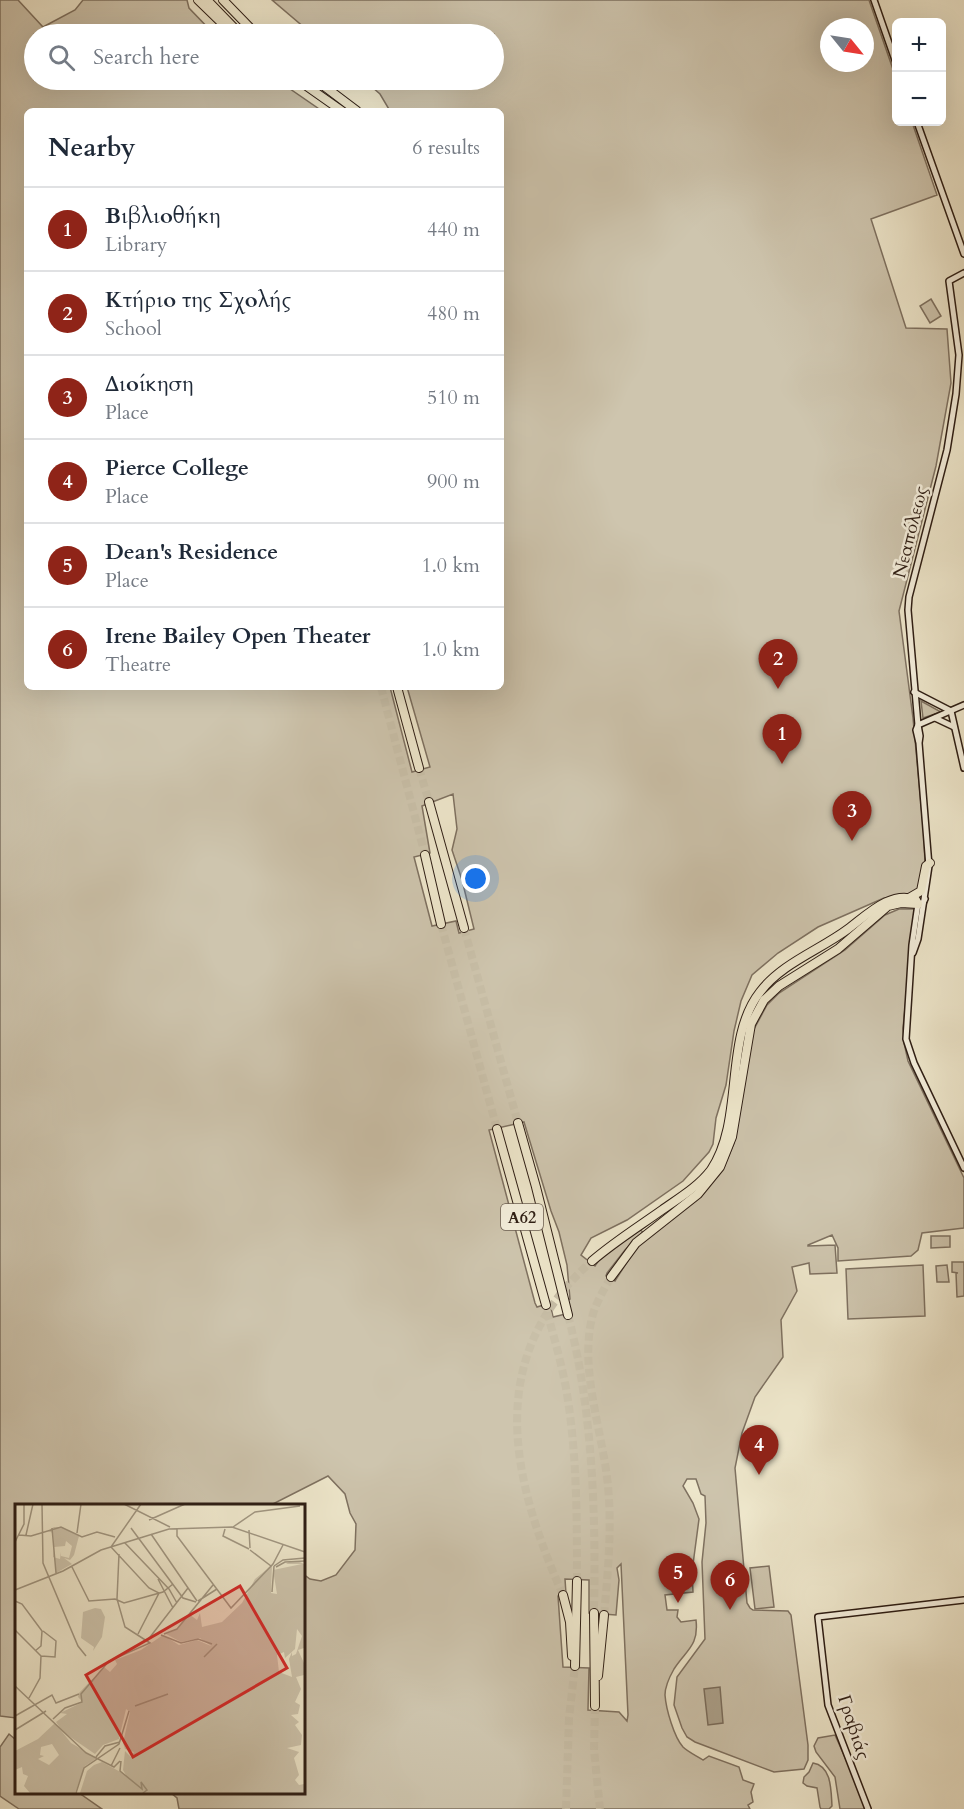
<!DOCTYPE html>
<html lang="en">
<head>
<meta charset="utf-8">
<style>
	:root { --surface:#fff; --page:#f2f2f3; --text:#1f2937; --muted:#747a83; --line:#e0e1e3; --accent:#8f2418 }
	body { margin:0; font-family:Cardo,serif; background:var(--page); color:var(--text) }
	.controls { position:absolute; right:18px; top:18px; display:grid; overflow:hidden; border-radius:9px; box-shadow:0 6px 24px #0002 }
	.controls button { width:54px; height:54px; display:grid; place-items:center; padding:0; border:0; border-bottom:2px solid var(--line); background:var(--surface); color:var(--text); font:30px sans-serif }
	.compass { position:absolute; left:820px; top:18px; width:54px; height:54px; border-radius:50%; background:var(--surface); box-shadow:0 6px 24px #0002; rotate:120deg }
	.you { position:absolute; left:476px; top:879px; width:21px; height:21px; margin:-15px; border:4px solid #fff; border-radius:50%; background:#1a73e8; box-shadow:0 0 0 9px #1a73e833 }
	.badge { display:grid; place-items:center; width:39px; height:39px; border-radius:50%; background:var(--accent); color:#fff; font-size:20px; font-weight:700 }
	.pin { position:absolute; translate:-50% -50px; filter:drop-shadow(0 2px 3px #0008) }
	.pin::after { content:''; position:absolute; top:32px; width:21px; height:18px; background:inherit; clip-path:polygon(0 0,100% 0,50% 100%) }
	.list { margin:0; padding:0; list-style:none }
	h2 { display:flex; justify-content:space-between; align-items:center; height:78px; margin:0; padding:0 24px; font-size:26px }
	h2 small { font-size:20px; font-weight:400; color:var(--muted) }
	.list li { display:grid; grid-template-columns:39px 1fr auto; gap:18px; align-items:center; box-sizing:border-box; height:84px; padding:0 24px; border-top:2px solid var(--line) }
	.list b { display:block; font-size:22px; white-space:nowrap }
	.list p { margin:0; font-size:20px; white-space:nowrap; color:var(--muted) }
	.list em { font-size:20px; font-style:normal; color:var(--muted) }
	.icon { flex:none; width:33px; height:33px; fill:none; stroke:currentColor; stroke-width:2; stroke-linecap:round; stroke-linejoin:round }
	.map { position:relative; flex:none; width:964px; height:1809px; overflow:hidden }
	.search { position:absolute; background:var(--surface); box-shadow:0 6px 24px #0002; left:24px; top:24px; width:480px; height:66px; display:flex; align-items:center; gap:15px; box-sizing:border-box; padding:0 21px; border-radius:33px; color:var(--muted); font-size:22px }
	.panel { position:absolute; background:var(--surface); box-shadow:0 6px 24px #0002; left:24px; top:108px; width:480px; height:582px; border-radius:9px }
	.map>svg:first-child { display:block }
	.green { fill:#cec5ae; stroke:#7e7161; stroke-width:1.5; fill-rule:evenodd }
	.water { fill:#ada38e; stroke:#7a6d5d; stroke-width:1.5 }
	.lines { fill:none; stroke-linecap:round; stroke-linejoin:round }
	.highway-tunnel { stroke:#c8bfa8; stroke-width:8; stroke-dasharray:8 4; stroke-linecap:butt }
	.secondary-casing { stroke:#2d1d14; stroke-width:8 }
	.highway-casing { stroke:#2d1d14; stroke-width:10 }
	.secondary { stroke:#f5f0de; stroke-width:5 }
	.highway { stroke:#efe8cd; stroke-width:8 }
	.labels { text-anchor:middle; stroke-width:5; stroke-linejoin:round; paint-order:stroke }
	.shield { fill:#f5f0de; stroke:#695c51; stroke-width:1.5 }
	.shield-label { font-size:16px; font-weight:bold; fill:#2d1d14 }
	.street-label { font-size:18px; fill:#2d1d14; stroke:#f5f0de }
	.inset-road { fill:none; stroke:#a19783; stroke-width:1.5 }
	.view { fill:#d62828; fill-opacity:0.15; stroke:#d62828; stroke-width:3 }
	.inset-edge { fill:none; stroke:#2d1d14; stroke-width:3 }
</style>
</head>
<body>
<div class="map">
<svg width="964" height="1809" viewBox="0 0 964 1809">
	<rect width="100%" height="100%" fill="#efe8cd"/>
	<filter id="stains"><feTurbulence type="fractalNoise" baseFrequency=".00333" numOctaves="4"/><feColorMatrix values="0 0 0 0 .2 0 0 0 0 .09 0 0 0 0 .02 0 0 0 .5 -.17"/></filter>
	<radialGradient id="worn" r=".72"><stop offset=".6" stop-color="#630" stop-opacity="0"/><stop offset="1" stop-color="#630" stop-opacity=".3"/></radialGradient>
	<g class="green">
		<path d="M0 0H18L43 27 75 10 83 0H187L189 8 214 34H34V80H277L322 111H27V687H390L412 772 430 767 407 687H501V111H390L380 94 364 80H494V34H312L272 0H869L896 78V122H912L937 195 871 219 906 328 947 329 951 383 936 466 899 611 913 718 924 836 925 865 919 889 912 894 884 898 818 927 778 953 752 975 741 1001 734 1031 726 1085 716 1118 713 1144 709 1152 683 1181 627 1220 591 1238 581 1255 595 1266 602 1256 640 1230 643 1232 625 1250 607 1273 606 1276 615 1281 636 1248 646 1238 703 1194 724 1167 734 1143 753 1031 767 1005 779 993 845 950 885 915 899 909H915L903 1028 904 1043 908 1061 964 1178V1228L922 1233 918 1250 911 1256 838 1261V1248L832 1235 808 1245V1246L835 1245 837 1273 810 1274 809 1263 792 1267 797 1291 781 1320 783 1357 755 1397 742 1433 735 1468 747 1603 750 1608 753 1610 788 1611 791 1615 808 1745V1760L804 1769 774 1772 695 1742 687 1737 682 1728 674 1705 677 1677 705 1639 702 1562 706 1523 705 1496 701 1494 696 1479H687L683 1486 693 1503 699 1519 692 1572 693 1592 665 1595 667 1610H678L677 1617 681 1622 696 1620C699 1646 686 1650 674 1669 670 1676 665 1686 665 1695 666 1709 674 1737 683 1747 688 1752 697 1756 703 1760L709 1756 739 1767 743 1780 754 1784 751 1792 753 1802 748 1805 750 1809H179L177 1798 171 1793 303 1792V1574L310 1579 321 1581 336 1575 355 1550 356 1524 350 1513 345 1494 328 1476 269 1506H16V1718L0 1716ZM829 27H865V63H829ZM453 794 457 829 452 850 462 880 474 929 459 933 456 921 432 926 414 857 430 853 422 806ZM524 1122 551 1211 559 1232 567 1265 570 1299 568 1300 570 1313 553 1317 550 1303 537 1307 535 1303 489 1130ZM621 1564 628 1715 627 1721 619 1712 588 1710 589 1668 563 1667 558 1596 566 1594 565 1579 589 1580V1613L616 1615 619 1580 617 1568Z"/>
		<polygon points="931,299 941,316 930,323 920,306"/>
		<polygon points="921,701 941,712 923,718"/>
		<polygon points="931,1236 950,1236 950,1247 931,1248"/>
		<polygon points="952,1262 964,1262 964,1296 957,1297 956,1273 958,1273 952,1272"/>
		<polygon points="923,1265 925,1316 848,1319 846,1269"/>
		<polygon points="947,1265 949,1282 937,1282 936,1266"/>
		<polygon points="769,1566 774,1607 755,1609 750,1568"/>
		<polygon points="9,1734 16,1740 16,1792 79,1793 102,1809 19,1809 0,1796 0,1747"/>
		<polygon points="835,1735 857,1784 865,1809 840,1809 835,1777 816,1752 814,1746 818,1738"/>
		<path d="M813 1763C832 1766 831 1791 832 1806L829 1809H821L820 1807 817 1788 807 1786 803 1783 804 1777 809 1772Z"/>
	</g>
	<polygon class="water" points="720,1687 723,1723 708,1725 704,1689"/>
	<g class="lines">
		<g class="highway-tunnel">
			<polyline points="381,687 425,855"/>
			<polyline points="419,768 429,802"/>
			<polyline points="441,924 497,1129"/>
			<polyline points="464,928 518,1123"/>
			<path d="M547 1312C554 1337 561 1362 566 1388 577 1452 577 1517 577 1581"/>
			<path d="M568 1315C593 1411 596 1515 594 1613"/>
			<path d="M563 1595C511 1478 483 1357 592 1261"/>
			<path d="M604 1615C608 1572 612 1529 608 1486 603 1432 578 1368 593 1314 597 1301 604 1289 611 1277"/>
			<polyline points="595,1706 594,1750 600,1809"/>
			<polyline points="566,1809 569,1718 575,1666"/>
		</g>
		<g class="secondary-casing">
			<g id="secondary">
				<polyline points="874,0 896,63"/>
				<polyline points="917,122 964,254"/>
				<polyline points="964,273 949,281 959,355 956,394 947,450 909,597 908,610 918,725 964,705"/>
				<polyline points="914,692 951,711"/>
				<polyline points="951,711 964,768"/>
				<polyline points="935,718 954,727"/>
				<polyline points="925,899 923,903 918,904 912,945 906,1039 914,1063 964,1168"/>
				<polyline points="913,953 918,939 929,866 919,743 916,730 918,725 920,736 919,743"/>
				<polyline points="868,1809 828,1705 818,1617 964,1600"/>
			</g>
		</g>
		<g class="highway-casing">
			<g id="highway">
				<polyline points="198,0 233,34"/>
				<polyline points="207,0 240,34"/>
				<polyline points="223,0 256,34"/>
				<polyline points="298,80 342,111"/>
				<polyline points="316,80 357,111"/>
				<polyline points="397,687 419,768"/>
				<polyline points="429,802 464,928"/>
				<polyline points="425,855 441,924"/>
				<polyline points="909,898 921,891 926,866 930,863"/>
				<polyline points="518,1123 536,1187 568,1315"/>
				<polyline points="497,1129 546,1305"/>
				<path d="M592 1261C614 1242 638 1227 662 1210 679 1198 698 1187 711 1170 745 1120 723 1039 760 992 782 963 820 950 848 929 867 915 891 890 916 900L918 904"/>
				<polyline points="611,1277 636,1243 698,1194 720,1167 732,1137 751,1024 764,1000 779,986 838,949 888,906 901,903 918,904"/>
				<polyline points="563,1595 570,1622 572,1656"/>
				<polyline points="594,1613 595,1706"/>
				<polyline points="575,1666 577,1581"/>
				<polyline points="598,1676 604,1615"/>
			</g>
		</g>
		<use href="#secondary" class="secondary"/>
		<use href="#highway" class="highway"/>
	</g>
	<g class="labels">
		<rect class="shield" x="501" y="1204" width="42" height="26" rx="4.5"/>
		<g class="shield-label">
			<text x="522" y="1223">Α62</text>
		</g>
		<g class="street-label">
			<text transform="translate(910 532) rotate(-76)" y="6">Νεαπόλεως</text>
			<text transform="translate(854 1727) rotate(72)" y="6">Γραβιάς</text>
		</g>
	</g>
	<g transform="translate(15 1504)">
		<rect width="290" height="290" fill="#efe8cd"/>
		<path d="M39 23H47L64 32 59 51 55 56 49 54 57 60 41 69 38 29 33 27ZM51 37 57 42 54 54 46 52V48L45 55 38 53 39 43 50 42ZM274 58H285L289 60V144L283 146 289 159V171L281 173 286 185 280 198 285 201 283 210 276 211 284 218 280 221 287 231 286 241 272 244 284 248 279 254 284 271 280 276 284 281 289 280V289H65L72 267 79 261 87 258 111 271 108 266 110 247 116 253 119 248 110 245 108 239 115 208 111 205 104 235 88 241 80 250 48 228 41 218 52 210 45 209 68 198 63 193 64 189 89 163 95 168 102 160 100 156 126 146 148 131 164 141 182 136 196 142 185 134 166 138 151 130 163 125 174 110 182 116 185 109 187 123 207 118 227 99 240 75 257 61 256 89 262 90 258 66 287 60H271ZM282 125 287 132 281 150 277 152V148L274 155 277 173 264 168 262 151 269 148 270 154 280 145ZM80 104 86 105 90 113 87 133 78 147 79 143 66 134 68 108ZM40 219 56 239 82 254 70 262 60 289H15L9 282 13 272 8 270 7 263 0 266V247L23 235ZM37 240 44 251 34 261 23 255 29 252 25 251 26 243Z" fill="#cec5ae" fill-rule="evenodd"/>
		<path class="inset-road" d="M27 0 28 59 63 142 71 152M109 0 155 23M134 16 170 0M218 23 240 8 285 2M37 24 41 69M116 24 168 94 181 98M162 25V32L216 104 258 60 268 41M210 25 208 32 234 45M234 26 235 44M62 29 66 0M136 30 182 97M4 31 16 32 46 23 67 33 82 28 100 33M11 31 18 0M0 38 9 20V0M110 39 154 85 162 99M235 46 256 62M259 62 268 56 290 54M57 63 74 97 100 95 109 99 148 88 158 80M261 63 270 58 290 57M143 75 158 104M0 86 48 67 86 46 154 25 217 23 290 48M257 88 259 62M0 97 7 100 27 127 26 142 20 147M183 97 202 85M0 126 26 152M123 130 144 89 134 84 96 43 126 0M149 130 162 125 198 81M146 131 166 139 183 135 197 140M132 137 173 84M26 152 40 153 41 137 28 127M189 153 202 140M0 182 71 249 99 263 105 257M14 194 25 174 26 152M120 202 153 190M0 212 37 191 41 199 64 190M38 215 50 204 67 198 66 190 94 157 135 139 110 123 102 95 104 50M0 226 31 207M81 253 90 242 105 238M106 257 105 267 127 285 126 278 132 286 128 289M96 262 105 244M61 289 69 264 104 240 114 207"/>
		<path class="view" d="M225 82 272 164 118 253 71 171Z"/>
		<rect width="290" height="290" class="inset-edge"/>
	</g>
	<rect width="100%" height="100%" filter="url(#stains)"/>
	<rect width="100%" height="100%" fill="url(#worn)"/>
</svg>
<div class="controls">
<button>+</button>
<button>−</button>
</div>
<svg class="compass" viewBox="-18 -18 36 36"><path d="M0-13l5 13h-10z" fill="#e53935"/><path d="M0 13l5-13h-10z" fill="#747a83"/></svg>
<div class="you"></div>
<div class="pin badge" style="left:782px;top:764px">1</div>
<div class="pin badge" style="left:778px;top:689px">2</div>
<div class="pin badge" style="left:852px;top:841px">3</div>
<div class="pin badge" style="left:759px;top:1475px">4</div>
<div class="pin badge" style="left:678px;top:1603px">5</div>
<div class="pin badge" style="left:730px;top:1610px">6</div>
<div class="search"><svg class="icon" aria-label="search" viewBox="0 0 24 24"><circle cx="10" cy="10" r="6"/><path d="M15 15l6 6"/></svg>Search here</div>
<section class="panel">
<h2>Nearby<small>6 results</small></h2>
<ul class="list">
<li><span class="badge">1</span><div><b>Βιβλιοθήκη</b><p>Library</p></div><em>440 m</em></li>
<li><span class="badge">2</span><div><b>Κτήριο της Σχολής</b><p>School</p></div><em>480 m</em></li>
<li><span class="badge">3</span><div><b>Διοίκηση</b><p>Place</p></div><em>510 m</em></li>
<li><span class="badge">4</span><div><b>Pierce College</b><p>Place</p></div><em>900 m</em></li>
<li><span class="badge">5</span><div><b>Dean's Residence</b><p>Place</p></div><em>1.0 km</em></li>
<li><span class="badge">6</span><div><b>Irene Bailey Open Theater</b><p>Theatre</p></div><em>1.0 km</em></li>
</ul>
</section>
</div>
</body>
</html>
